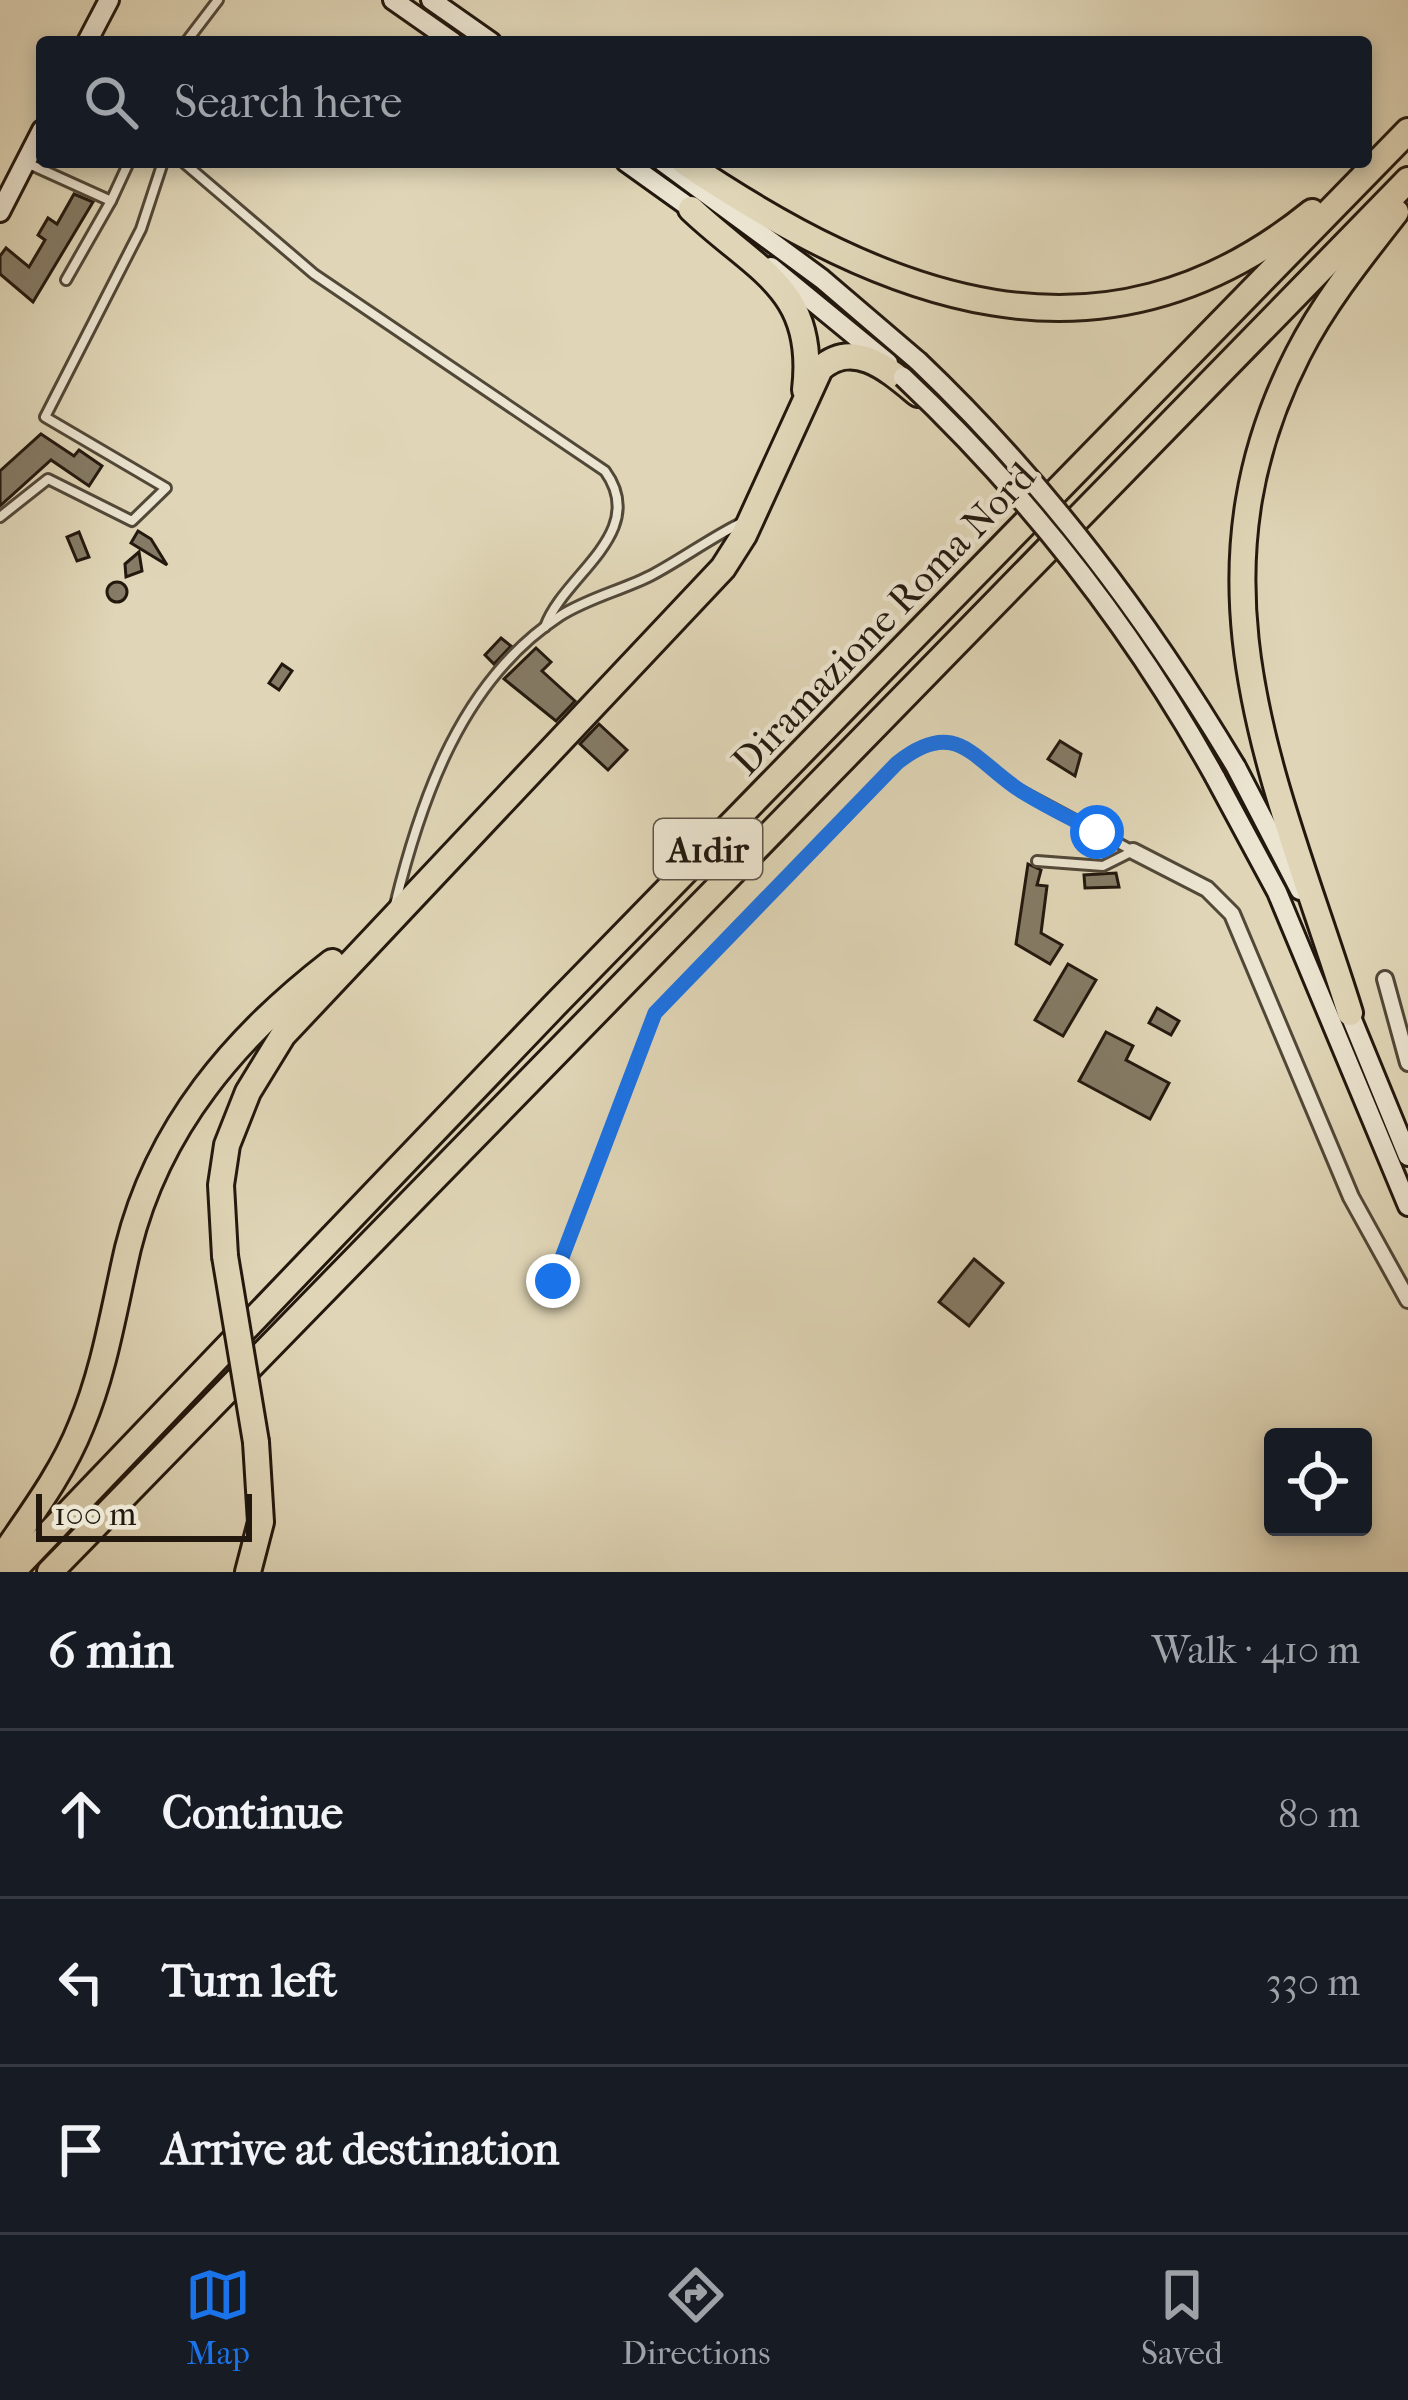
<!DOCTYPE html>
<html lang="en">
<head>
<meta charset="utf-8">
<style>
	:root { --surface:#171b24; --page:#20242c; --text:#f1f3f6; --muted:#9ea1a6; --line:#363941; --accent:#1a73e8 }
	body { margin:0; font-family:"IM FELL French Canon",serif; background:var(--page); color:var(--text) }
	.controls { position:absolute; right:36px; bottom:36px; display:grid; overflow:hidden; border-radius:12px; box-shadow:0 6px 18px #0003 }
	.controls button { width:108px; height:108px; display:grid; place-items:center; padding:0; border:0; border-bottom:3px solid var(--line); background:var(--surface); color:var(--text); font:60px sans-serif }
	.scale { position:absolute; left:36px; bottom:30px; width:216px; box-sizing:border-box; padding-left:12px; border:6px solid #23180e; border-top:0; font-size:33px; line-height:42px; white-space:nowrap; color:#23180e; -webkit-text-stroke:9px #ebe4d0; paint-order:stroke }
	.stop { position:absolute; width:36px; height:36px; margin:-27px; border:9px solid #1a73e8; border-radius:50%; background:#fff }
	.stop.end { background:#1a73e8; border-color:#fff; box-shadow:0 3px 12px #0008 }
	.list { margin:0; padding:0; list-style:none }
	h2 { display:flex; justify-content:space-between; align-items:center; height:156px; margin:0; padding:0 48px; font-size:51px }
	h2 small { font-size:39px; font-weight:400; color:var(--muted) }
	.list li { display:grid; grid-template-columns:78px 1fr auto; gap:36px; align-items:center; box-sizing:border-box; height:168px; padding:0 48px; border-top:3px solid var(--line) }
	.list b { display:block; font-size:45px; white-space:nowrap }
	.list em { font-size:39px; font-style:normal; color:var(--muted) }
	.icon { flex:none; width:66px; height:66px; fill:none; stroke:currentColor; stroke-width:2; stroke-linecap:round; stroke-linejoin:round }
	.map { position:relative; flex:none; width:1408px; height:1572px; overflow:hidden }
	.search { position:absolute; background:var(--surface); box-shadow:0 6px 18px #0003; left:36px; right:36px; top:36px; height:132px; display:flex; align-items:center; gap:30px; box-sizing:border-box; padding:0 42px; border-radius:12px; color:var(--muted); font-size:45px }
	.sheet { height:660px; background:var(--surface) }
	nav { display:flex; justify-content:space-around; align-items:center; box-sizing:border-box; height:168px; border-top:3px solid var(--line); background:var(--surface); font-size:33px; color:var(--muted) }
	nav a { display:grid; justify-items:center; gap:6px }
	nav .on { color:var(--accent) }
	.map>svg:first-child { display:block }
	.building { fill:#857b66; stroke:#23180e; stroke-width:3 }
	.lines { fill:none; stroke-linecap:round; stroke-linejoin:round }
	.lane-casing { stroke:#524838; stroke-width:14 }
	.street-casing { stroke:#524838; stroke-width:20 }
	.secondary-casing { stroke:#23180e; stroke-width:24 }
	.highway-casing { stroke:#23180e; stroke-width:30 }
	.path { stroke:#23180e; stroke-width:3; stroke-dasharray:9 6; stroke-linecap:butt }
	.lane { stroke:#ebe4d0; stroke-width:8 }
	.street { stroke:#ebe4d0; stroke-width:14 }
	.secondary { stroke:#ebe4d0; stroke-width:18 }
	.highway { stroke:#e0d6b7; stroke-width:24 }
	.secondary-bridge-casing { stroke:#23180e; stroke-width:24; stroke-linecap:butt }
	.highway-bridge-casing { stroke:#23180e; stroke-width:30; stroke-linecap:butt }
	.secondary-bridge { stroke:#ebe4d0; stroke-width:18 }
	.highway-bridge { stroke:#e0d6b7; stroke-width:24 }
	.route { stroke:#1a73e8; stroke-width:15 }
	.labels { text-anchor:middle; stroke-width:9; stroke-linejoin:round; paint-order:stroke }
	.shield { fill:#ebe4d0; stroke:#5f5548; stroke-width:3 }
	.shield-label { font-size:36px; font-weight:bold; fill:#23180e }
	.street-label { font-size:39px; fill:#23180e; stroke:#ebe4d0 }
</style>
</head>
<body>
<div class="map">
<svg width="1408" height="1572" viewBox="0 0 1408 1572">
	<rect width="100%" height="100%" fill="#e0d6b7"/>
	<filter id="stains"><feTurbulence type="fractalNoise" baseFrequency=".00167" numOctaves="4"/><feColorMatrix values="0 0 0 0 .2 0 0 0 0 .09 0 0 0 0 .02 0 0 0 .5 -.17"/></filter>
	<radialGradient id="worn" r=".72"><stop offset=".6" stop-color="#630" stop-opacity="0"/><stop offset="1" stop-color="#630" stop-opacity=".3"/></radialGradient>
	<g class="building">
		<polygon points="74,194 93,202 33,302 0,274 0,256 6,248 29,267 45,240 38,235 48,218 57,224"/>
		<polygon points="41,434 74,456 79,450 102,466 89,486 51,460 0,506 0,471"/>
		<polygon points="138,531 151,539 167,565 131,543"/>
		<polygon points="79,532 89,557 77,561 67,537"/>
		<polygon points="139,552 142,571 126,577 125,564"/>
		<circle cx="117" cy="592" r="10"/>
		<polygon points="501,638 511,646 494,664 485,655"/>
		<polygon points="536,648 551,662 542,671 575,701 556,721 504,679"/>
		<polygon points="282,664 292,671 279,690 269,683"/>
		<polygon points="599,724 627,750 608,770 580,744"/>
		<polygon points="1060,741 1081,754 1075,776 1048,759"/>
		<polygon points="1028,864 1041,870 1037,885 1047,886 1041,933 1062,945 1050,964 1016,944"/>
		<polygon points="1116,873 1119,887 1085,888 1084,875"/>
		<polygon points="1068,964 1096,980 1063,1036 1035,1020"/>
		<polygon points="1157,1008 1179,1021 1171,1035 1149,1023"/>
		<polygon points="1106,1032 1133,1046 1126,1060 1169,1083 1150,1119 1079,1081"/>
		<polygon points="974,1259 1003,1283 969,1326 939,1302"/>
	</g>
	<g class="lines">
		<g class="lane-casing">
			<g id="lane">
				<polyline points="186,42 218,0"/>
				<path d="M183 162 314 274 605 471C650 533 563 575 545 627"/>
				<polyline points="27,163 111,201 129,162"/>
				<polyline points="66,280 111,201"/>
				<polyline points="0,517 48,479 132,521 166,488 45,417 141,229 163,162"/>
				<polyline points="1021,791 1133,851 1103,866 1037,861"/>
				<path d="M395 905C421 798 462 680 560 616 588 598 623 590 652 575 682 559 709 539 739 524"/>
			</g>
		</g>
		<g class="street-casing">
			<g id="street">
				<polyline points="1133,851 1207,889 1232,914 1351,1197 1408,1300"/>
				<polyline points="1385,979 1408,1063"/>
			</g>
		</g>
		<g class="secondary-casing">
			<g id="secondary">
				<polyline points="393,0 453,42"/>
				<polyline points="431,0 491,42"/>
				<polyline points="87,42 109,0"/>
				<polyline points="626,162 700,215"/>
				<polyline points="663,162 822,279 918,361"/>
				<polyline points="0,212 42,130"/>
				<polyline points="771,267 888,363"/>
				<polyline points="1236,767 1300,890"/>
				<polyline points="1215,777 1277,892 1408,1206"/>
				<polyline points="1346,1005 1408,1156"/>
			</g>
		</g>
		<g class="highway-casing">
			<g id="highway">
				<path d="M684 162C884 297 1099 385 1312 212"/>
				<path d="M691 209C756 271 817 288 805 390"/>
				<path d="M1350 1013C1279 786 1178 589 1298 354 1324 303 1360 258 1396 212"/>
				<path d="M225 1256 221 1185 227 1145 248 1092 283 1035 723 568 744 535 820 369C854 338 890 371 918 394"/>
				<path d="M0 1560C29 1517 62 1474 81 1426 105 1369 114 1308 128 1248 158 1127 235 1037 332 962"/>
				<polyline points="12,1572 554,1006 1408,131"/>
				<polyline points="50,1572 1408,180"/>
				<polyline points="248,1572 261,1522 256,1442"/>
			</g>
		</g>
		<path class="path" d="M549 1301 655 1013 908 755C951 729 977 753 1010 783"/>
		<use href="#lane" class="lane"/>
		<use href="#street" class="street"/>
		<use href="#secondary" class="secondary"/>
		<use href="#highway" class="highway"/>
		<g class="secondary-bridge-casing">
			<g id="secondary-bridge">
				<path d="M918 361C1045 482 1146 616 1236 767"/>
				<path d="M903 377C1028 495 1132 627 1215 777"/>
			</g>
		</g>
		<g class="highway-bridge-casing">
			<polyline id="highway-bridge" points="225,1256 256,1442"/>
		</g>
		<use href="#secondary-bridge" class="secondary-bridge"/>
		<use href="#highway-bridge" class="highway-bridge"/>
	</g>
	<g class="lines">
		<path class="route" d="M553 1281 655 1013 897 763C957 715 974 761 1021 791 1045 806 1072 819 1097 832"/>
	</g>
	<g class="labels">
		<rect class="shield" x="654" y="819" width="108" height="60" rx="9"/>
		<g class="shield-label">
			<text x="708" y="862">A1dir</text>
		</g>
		<g class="street-label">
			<text transform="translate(883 618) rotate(-46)" y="14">Diramazione Roma Nord</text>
		</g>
	</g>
	<rect width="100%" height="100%" filter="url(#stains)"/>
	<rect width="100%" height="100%" fill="url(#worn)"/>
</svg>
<div class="controls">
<button><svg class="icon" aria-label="locate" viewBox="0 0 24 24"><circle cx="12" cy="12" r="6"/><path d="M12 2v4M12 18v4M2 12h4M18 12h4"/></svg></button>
</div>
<div class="scale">100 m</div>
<div class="stop" style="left:1097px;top:832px"></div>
<div class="stop end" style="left:553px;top:1281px"></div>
<div class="search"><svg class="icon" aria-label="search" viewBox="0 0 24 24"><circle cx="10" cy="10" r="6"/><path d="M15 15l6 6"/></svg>Search here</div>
</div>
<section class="sheet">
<h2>6 min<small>Walk · 410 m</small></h2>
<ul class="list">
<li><svg class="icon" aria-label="ahead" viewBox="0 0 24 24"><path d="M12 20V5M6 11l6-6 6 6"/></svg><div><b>Continue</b></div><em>80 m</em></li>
<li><svg class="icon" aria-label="left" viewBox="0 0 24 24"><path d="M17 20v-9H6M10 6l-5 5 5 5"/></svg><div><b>Turn left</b></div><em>330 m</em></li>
<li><svg class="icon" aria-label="arrive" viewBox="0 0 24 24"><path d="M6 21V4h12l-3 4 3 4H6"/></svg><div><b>Arrive at destination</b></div></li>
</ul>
</section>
<nav>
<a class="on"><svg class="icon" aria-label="map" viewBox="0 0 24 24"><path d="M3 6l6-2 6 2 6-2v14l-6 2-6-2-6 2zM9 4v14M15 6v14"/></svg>Map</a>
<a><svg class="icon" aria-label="directions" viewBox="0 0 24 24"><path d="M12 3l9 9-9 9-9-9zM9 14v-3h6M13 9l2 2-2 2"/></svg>Directions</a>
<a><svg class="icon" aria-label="saved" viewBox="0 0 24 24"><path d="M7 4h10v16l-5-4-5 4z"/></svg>Saved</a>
</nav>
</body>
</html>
